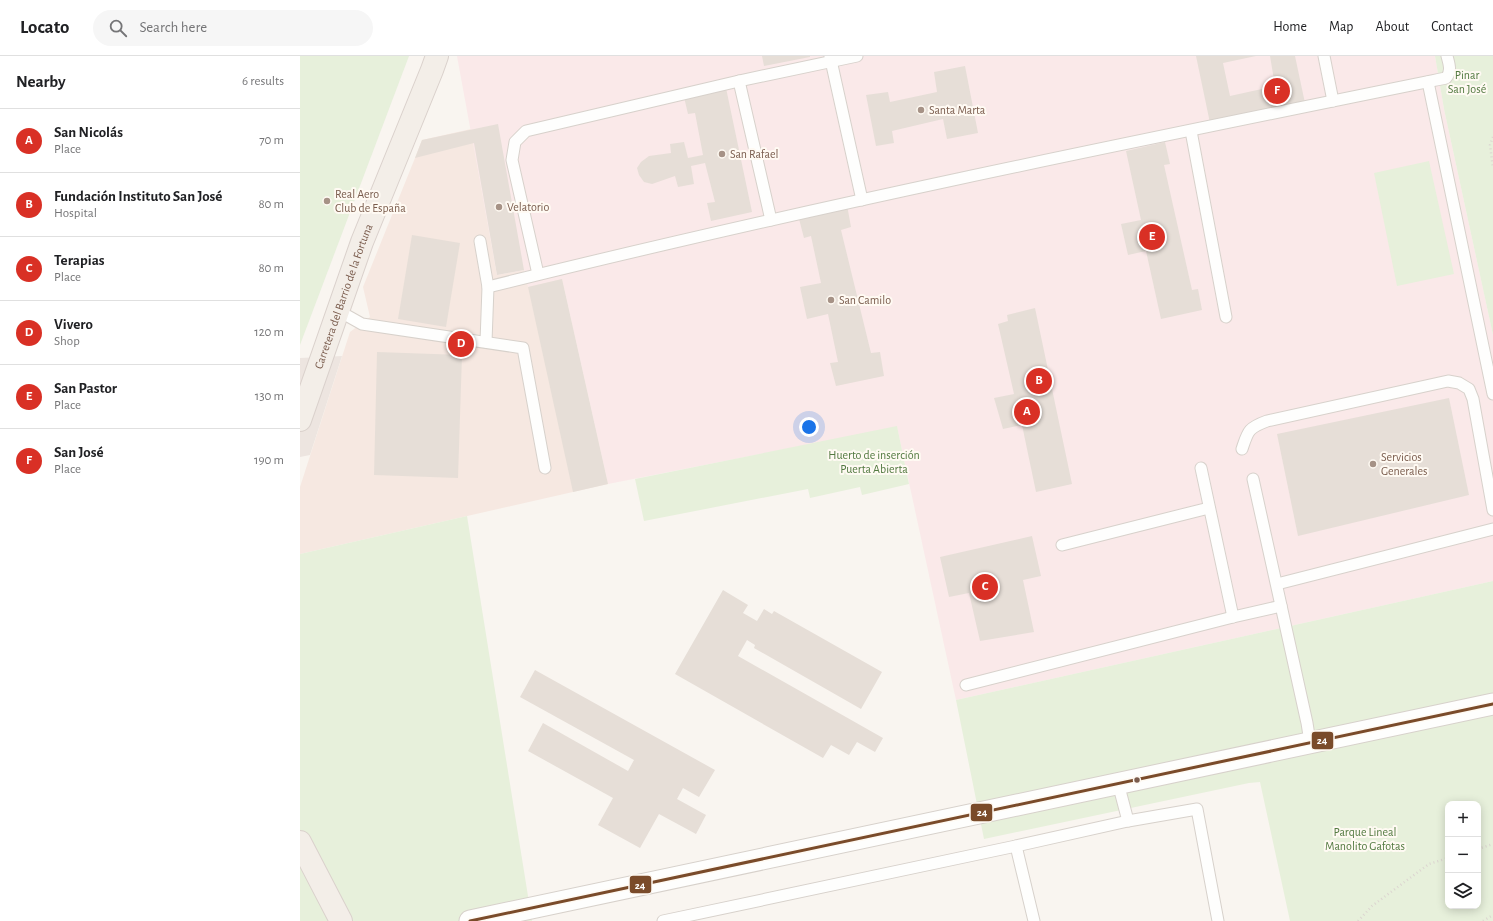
<!DOCTYPE html>
<html lang="en">
<head>
<meta charset="utf-8">
<style>
	:root { --surface:#fff; --page:#f6f6f6; --text:#202124; --muted:#757577; --line:#e0e0e0; --accent:#d93025 }
	body { margin:0; font-family:"Alegreya Sans",sans-serif; background:var(--page); color:var(--text) }
	.controls { position:absolute; right:12px; bottom:12px; display:grid; overflow:hidden; border-radius:8px; box-shadow:0 2px 10px #0003 }
	.controls button { width:36px; height:36px; display:grid; place-items:center; padding:0; border:0; border-bottom:1px solid var(--line); background:var(--surface); color:var(--text); font:20px sans-serif }
	.you { position:absolute; left:509px; top:371px; width:14px; height:14px; margin:-10px; border:3px solid #fff; border-radius:50%; background:#1a73e8; box-shadow:0 0 0 6px #1a73e833 }
	.badge { display:grid; place-items:center; width:26px; height:26px; border-radius:50%; background:var(--accent); color:#fff; font-size:13px; font-weight:700 }
	.pin { position:absolute; translate:-50% -50%; border:2px solid #fff; box-shadow:0 1px 4px #0006 }
	.list { margin:0; padding:0; list-style:none }
	h2 { display:flex; justify-content:space-between; align-items:center; height:52px; margin:0; padding:0 16px; font-size:17px }
	h2 small { font-size:13px; font-weight:400; color:var(--muted) }
	.list li { display:grid; grid-template-columns:26px 1fr auto; gap:12px; align-items:center; box-sizing:border-box; height:64px; padding:0 16px; border-top:1px solid var(--line) }
	.list b { display:block; font-size:15px; white-space:nowrap }
	.list p { margin:0; font-size:13px; white-space:nowrap; color:var(--muted) }
	.list em { font-size:13px; font-style:normal; color:var(--muted) }
	.icon { flex:none; width:22px; height:22px; fill:none; stroke:currentColor; stroke-width:2; stroke-linecap:round; stroke-linejoin:round }
	.map { position:relative; flex:none; width:1193px; height:865px; overflow:hidden }
	header { display:flex; align-items:center; gap:24px; box-sizing:border-box; height:56px; padding:0 20px; background:var(--surface); border-bottom:1px solid var(--line) }
	header strong { font-size:19px }
	nav { display:flex; gap:22px; margin-inline-start:auto; font-size:14px }
	.search { width:280px; height:36px; background:var(--page); display:flex; align-items:center; gap:10px; box-sizing:border-box; padding:0 14px; border-radius:22px; color:var(--muted); font-size:15px }
	main { display:flex }
	aside { flex:1; background:var(--surface) }
	.map>svg:first-child { display:block }
	.commercial { fill:#f6e8e1 }
	.industrial { fill:#ede5e0 }
	.medical { fill:#fae9e9 }
	.green { fill:#e7f0db; fill-rule:evenodd }
	.building { fill:#e6ded7 }
	.lines { fill:none; stroke-linecap:round; stroke-linejoin:round }
	.service-casing { stroke:#d7d1cb; stroke-width:13 }
	.minor-casing { stroke:#d7d1cb; stroke-width:23 }
	.primary-casing { stroke:#dad1cc; stroke-width:24 }
	.path { stroke:#dcd5d0; stroke-width:2.5; stroke-dasharray:1 3; stroke-linecap:butt }
	.service { stroke:#fefefd; stroke-width:11 }
	.minor { stroke:#fefefd; stroke-width:21 }
	.primary { stroke:#f3eee8; stroke-width:22 }
	.bus-1-casing { stroke:#fffaf3; stroke-width:6 }
	.bus-1 { stroke:#7a4b2a; stroke-width:3 }
	.poi-dot { fill:#a69286; stroke:#fffaf3; stroke-width:1.5 }
	.bus-dot { fill:#7a5c4d; stroke:#fffaf3; stroke-width:1.5 }
	.labels { text-anchor:middle; stroke-width:4; stroke-linejoin:round; paint-order:stroke }
	.park-label { font-size:12px; fill:#537a41; stroke:#fffaf3 }
	.poi-label { font-size:12px; fill:#7a5c4d; stroke:#fffaf3; text-anchor:start }
	.street-label { font-size:12px; fill:#7a5c4d; stroke:#fffaf3 }
	.line-badge { stroke:#fffaf3; stroke-width:1.5 }
	.badge-label { font-size:11px; text-anchor:middle; font-weight:bold; fill:#fff }
</style>
</head>
<body>
<header>
<strong>Locato</strong>
<div class="search"><svg class="icon" aria-label="search" viewBox="0 0 24 24"><circle cx="10" cy="10" r="6"/><path d="M15 15l6 6"/></svg>Search here</div>
<nav><a>Home</a><a>Map</a><a>About</a><a>Contact</a></nav>
</header>
<main>
<aside>
<h2>Nearby<small>6 results</small></h2>
<ul class="list">
<li><span class="badge">A</span><div><b>San Nicolás</b><p>Place</p></div><em>70 m</em></li>
<li><span class="badge">B</span><div><b>Fundación Instituto San José</b><p>Hospital</p></div><em>80 m</em></li>
<li><span class="badge">C</span><div><b>Terapias</b><p>Place</p></div><em>80 m</em></li>
<li><span class="badge">D</span><div><b>Vivero</b><p>Shop</p></div><em>120 m</em></li>
<li><span class="badge">E</span><div><b>San Pastor</b><p>Place</p></div><em>130 m</em></li>
<li><span class="badge">F</span><div><b>San José</b><p>Place</p></div><em>190 m</em></li>
</ul>
</aside>
<div class="map">
<svg width="1193" height="865" viewBox="0 0 1193 865">
	<rect width="100%" height="100%" fill="#f9f5f0"/>
	<polygon class="commercial" points="171,73 197,219 224,214 226,222 262,223 308,428 0,498 0,431 50,276 70,261 63,231 115,102 122,84"/>
	<polygon class="industrial" points="42,300 10,399 0,401 0,302"/>
	<polygon class="medical" points="157,0 1135,0 1144,53 1193,279 1193,525 656,644 597,371 308,428 262,223 228,231 224,214 197,219"/>
	<g class="green">
		<polygon points="0,0 109,0 0,289"/>
		<polygon points="1135,0 1193,0 1193,279 1144,53"/>
		<polygon points="1129,105 1154,218 1097,230 1074,117"/>
		<polygon points="597,370 609,428 562,439 560,431 510,442 508,433 344,465 335,423"/>
		<polygon points="167,460 232,865 0,865 0,498"/>
		<path d="M1193 525V865H990L960 726 949 727 684 783 656 644ZM1148 748H1178V850H1148Z"/>
	</g>
	<g class="building">
		<polygon points="462,0 510,0 510,1 464,10"/>
		<polygon points="896,0 956,0 923,7 930,40 975,30 970,0 995,0 1005,47 910,67"/>
		<polygon points="665,10 678,77 647,83 643,63 592,75 594,87 576,90 566,39 588,36 590,46 637,36 634,16"/>
		<polygon points="426,32 452,156 411,165 407,147 415,146 405,107 391,110 394,128 378,131 375,120 352,128 344,126 339,119 337,112 341,106 349,100 371,97 370,88 384,86 388,102 403,99 395,57 388,58 384,41"/>
		<polygon points="198,68 224,214 197,219 174,87 115,102 122,84"/>
		<polygon points="865,86 870,108 864,109 892,234 898,233 902,254 861,263 846,195 828,199 821,168 841,164 826,95"/>
		<polygon points="547,149 551,171 541,174 571,297 580,296 584,320 536,330 530,307 538,306 528,258 507,263 500,231 521,227 511,180 504,182 498,159"/>
		<polygon points="112,179 160,187 146,271 98,263"/>
		<polygon points="262,223 308,428 273,436 228,231"/>
		<polygon points="735,252 772,428 736,436 722,369 703,373 694,342 714,338 698,268 708,265 707,259"/>
		<polygon points="77,296 162,299 158,422 74,419"/>
		<polygon points="1149,342 1169,439 998,480 977,378"/>
		<polygon points="732,480 741,520 723,524 734,576 680,585 669,537 649,541 640,501"/>
		<polygon points="423,534 448,549 443,557 457,565 464,553 472,558 474,555 582,616 561,653 454,592 455,589 447,584 438,600 583,682 575,696 557,686 549,699 531,689 523,702 375,618"/>
		<polygon points="235,614 415,714 399,741 383,732 377,743 406,759 396,778 359,758 340,792 298,769 313,742 228,695 243,667 328,715 334,704 220,641"/>
	</g>
	<g class="lines">
		<g class="service-casing">
			<g id="service">
				<polyline points="530,0 562,144"/>
				<polyline points="1024,0 1033,45"/>
				<polyline points="439,25 471,164"/>
				<polyline points="1128,26 1193,338"/>
				<polyline points="891,75 926,261"/>
				<polyline points="180,185 188,231 186,286"/>
				<polyline points="238,218 212,104 215,86 226,75 439,25 557,0"/>
				<path d="M188 231C505 152 826 87 1146 22 1152 15 1149 8 1147 0"/>
				<polyline points="37,254 62,268 223,292 245,412"/>
				<path d="M942 393C948 375 948 372 967 365L1148 325 1159 327 1169 333 1173 343 1193 454"/>
				<polyline points="901,412 933,561"/>
				<polyline points="953,423 1007,667 1010,686"/>
				<polyline points="762,489 909,452"/>
				<polyline points="977,528 1193,473"/>
				<polyline points="666,629 933,561 981,550"/>
				<polyline points="818,727 828,765"/>
				<polyline points="716,790 734,865"/>
				<polyline points="363,865 716,790 828,765 897,753 918,865"/>
			</g>
		</g>
		<g class="minor-casing">
			<polyline id="minor" points="170,865 1193,648"/>
		</g>
		<g class="primary-casing">
			<g id="primary">
				<path id="s1" d="M0 364 62 186 132 14 137 0"/>
				<polyline points="0,786 41,865"/>
			</g>
		</g>
		<g class="path">
			<polyline points="1193,81 1190,89 1193,112"/>
			<polyline points="1178,793 1193,788"/>
			<polyline points="1058,865 1072,850 1129,808 1148,802"/>
			<polyline points="1183,865 1193,859"/>
		</g>
		<use href="#service" class="service"/>
		<use href="#minor" class="minor"/>
		<use href="#primary" class="primary"/>
		<g class="bus-1-casing">
			<polyline id="bus-1" points="170,865 1193,648"/>
		</g>
		<use href="#bus-1" class="bus-1"/>
	</g>
	<g class="poi-dot">
		<circle cx="621" cy="54" r="4"/>
		<circle cx="422" cy="98" r="4"/>
		<circle cx="27" cy="145" r="4"/>
		<circle cx="199" cy="151" r="4"/>
		<circle cx="531" cy="244" r="4"/>
		<circle cx="1073" cy="408" r="4"/>
	</g>
	<circle class="bus-dot" cx="837" cy="724" r="3.5"/>
	<g class="labels">
		<g class="park-label">
			<text x="1167" y="23">Pinar<tspan x="1167" dy="14">San José</tspan></text>
			<text x="574" y="403">Huerto de inserción<tspan x="574" dy="14">Puerta Abierta</tspan></text>
			<text x="1065" y="780">Parque Lineal<tspan x="1065" dy="14">Manolito Gafotas</tspan></text>
		</g>
		<g class="poi-label">
			<text x="629" y="58">Santa Marta</text>
			<text x="430" y="102">San Rafael</text>
			<text x="35" y="142">Real Aero<tspan x="35" dy="14">Club de España</tspan></text>
			<text x="207" y="155">Velatorio</text>
			<text x="539" y="248">San Camilo</text>
			<text x="1081" y="405">Servicios<tspan x="1081" dy="14">Generales</tspan></text>
		</g>
		<g class="street-label">
			<text dy="4" stroke="none"><textPath href="#s1" startOffset="131">Carretera del Barrio de la Fortuna</textPath></text>
		</g>
	</g>
	<g class="line-badge">
		<rect x="1011" y="675" width="23" height="19" rx="4" fill="#7a4b2a"/>
		<rect x="670" y="747" width="23" height="19" rx="4" fill="#7a4b2a"/>
		<rect x="329" y="819" width="23" height="19" rx="4" fill="#7a4b2a"/>
	</g>
	<g class="badge-label">
		<text x="1022" y="688">24</text>
		<text x="682" y="760">24</text>
		<text x="340" y="833">24</text>
	</g>
</svg>
<div class="controls">
<button>+</button>
<button>−</button>
<button><svg class="icon" aria-label="layers" viewBox="0 0 24 24"><path d="M12 4l9 5-9 5-9-5zM3 14l9 5 9-5"/></svg></button>
</div>
<div class="you"></div>
<div class="pin badge" style="left:727px;top:356px">A</div>
<div class="pin badge" style="left:739px;top:325px">B</div>
<div class="pin badge" style="left:685px;top:531px">C</div>
<div class="pin badge" style="left:161px;top:288px">D</div>
<div class="pin badge" style="left:852px;top:181px">E</div>
<div class="pin badge" style="left:977px;top:35px">F</div>
</div>
</main>
</body>
</html>
